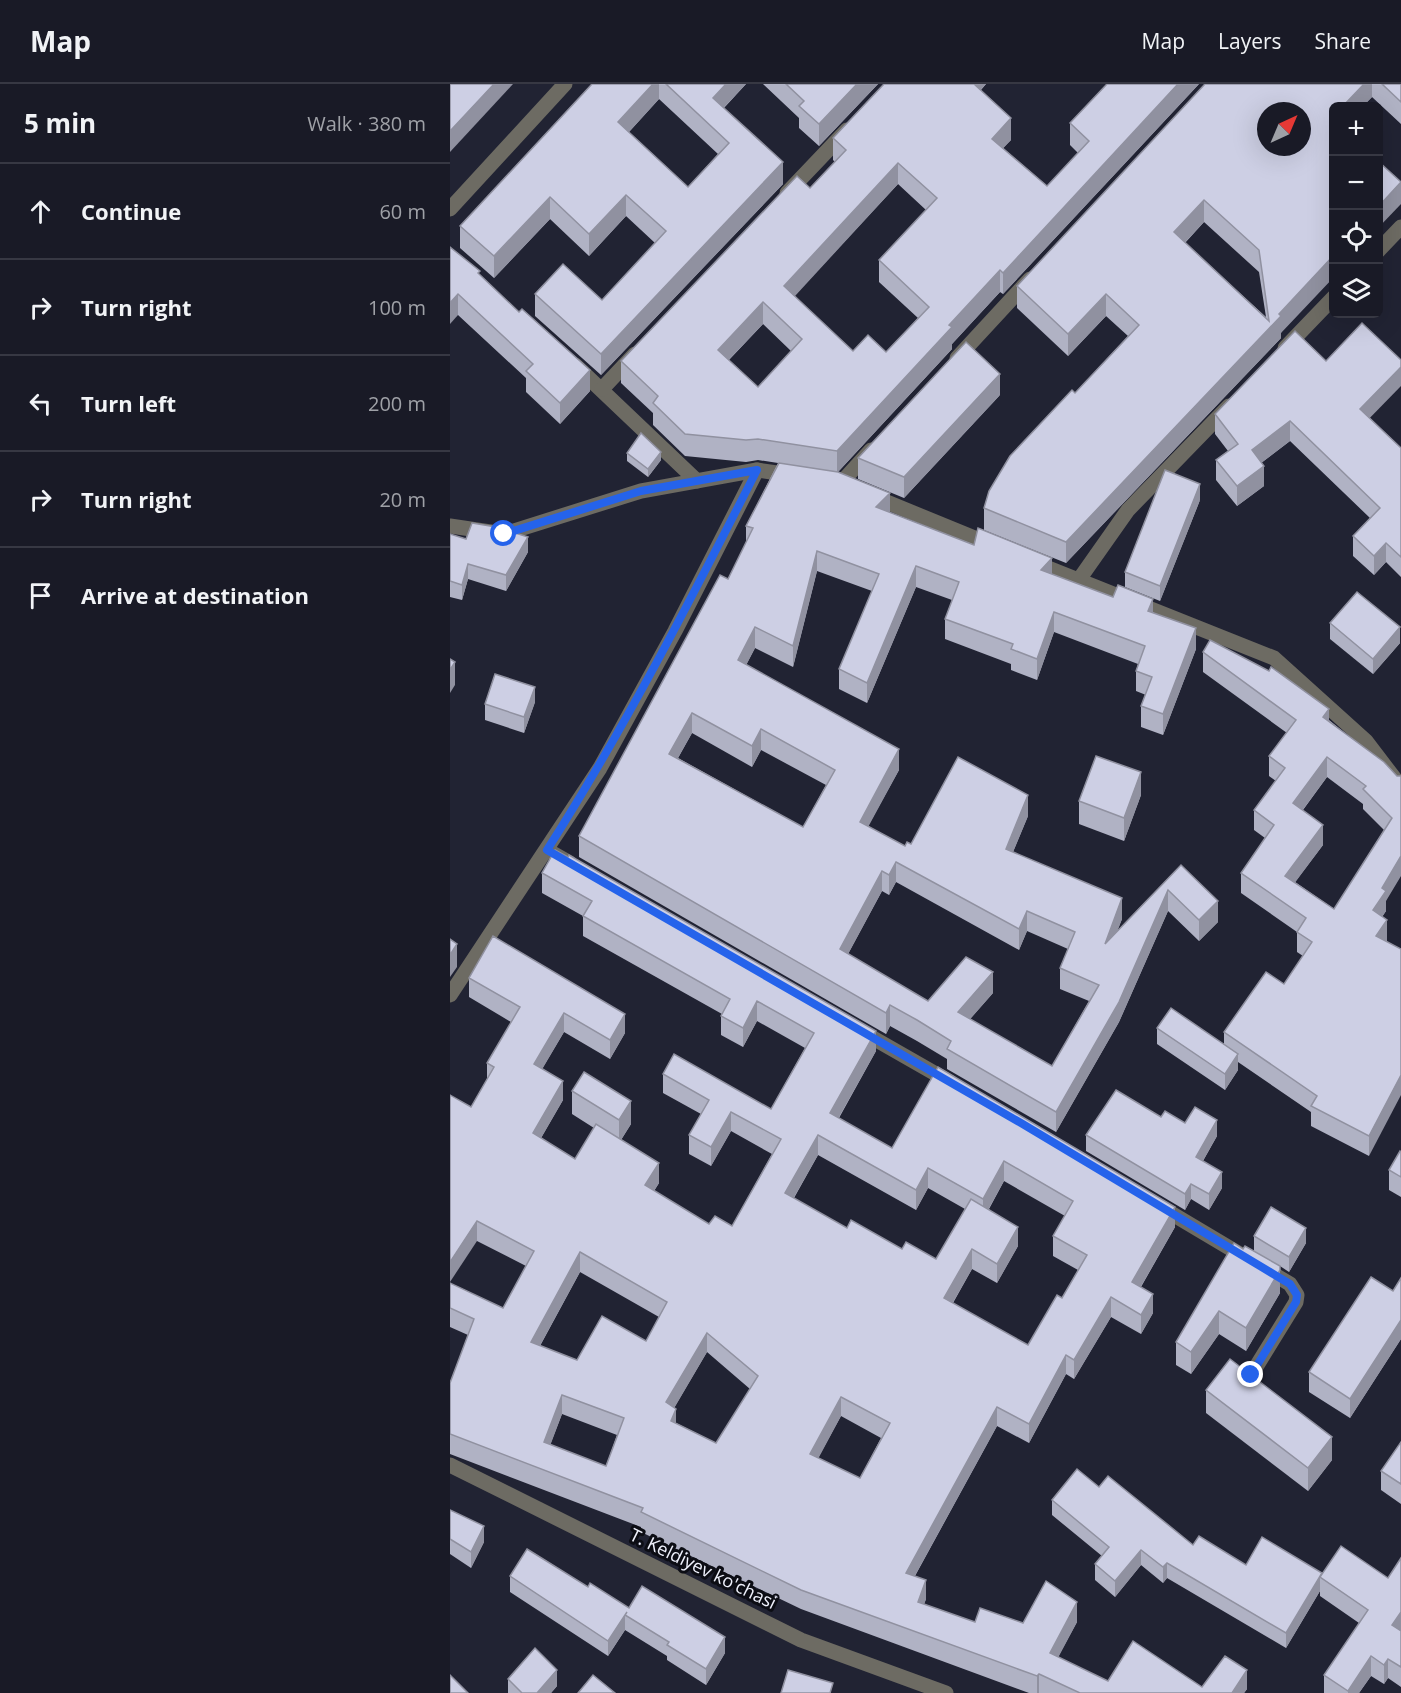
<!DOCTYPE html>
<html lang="en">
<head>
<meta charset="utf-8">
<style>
	:root { --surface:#191a26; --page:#262732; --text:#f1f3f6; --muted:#9fa1a7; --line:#373843 }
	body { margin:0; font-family:"Open Sans",sans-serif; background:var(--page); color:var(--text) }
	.controls { position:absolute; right:18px; top:18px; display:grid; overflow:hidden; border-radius:9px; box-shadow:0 6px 24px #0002 }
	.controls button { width:54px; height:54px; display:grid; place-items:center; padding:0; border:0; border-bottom:2px solid var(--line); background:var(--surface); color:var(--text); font:30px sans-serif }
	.compass { position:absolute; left:807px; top:18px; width:54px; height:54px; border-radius:50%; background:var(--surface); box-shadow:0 6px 24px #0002; rotate:44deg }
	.stop { position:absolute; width:18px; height:18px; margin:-14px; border:4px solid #2563eb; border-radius:50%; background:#fff }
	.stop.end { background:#2563eb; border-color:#fff; box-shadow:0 2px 6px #0008 }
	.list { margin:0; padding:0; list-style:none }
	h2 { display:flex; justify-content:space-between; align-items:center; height:78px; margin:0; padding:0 24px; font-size:26px }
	h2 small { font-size:20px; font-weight:400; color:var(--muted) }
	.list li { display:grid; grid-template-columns:39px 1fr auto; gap:18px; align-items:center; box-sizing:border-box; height:96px; padding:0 24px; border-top:2px solid var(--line) }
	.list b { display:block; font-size:22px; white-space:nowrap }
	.list em { font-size:20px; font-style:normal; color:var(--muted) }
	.icon { flex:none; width:33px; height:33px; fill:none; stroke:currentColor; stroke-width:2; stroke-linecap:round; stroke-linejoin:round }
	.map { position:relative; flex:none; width:951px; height:1609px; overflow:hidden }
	header { display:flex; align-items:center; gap:36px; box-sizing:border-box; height:84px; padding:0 30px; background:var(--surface); border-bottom:2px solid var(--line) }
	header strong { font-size:28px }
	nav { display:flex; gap:33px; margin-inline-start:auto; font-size:21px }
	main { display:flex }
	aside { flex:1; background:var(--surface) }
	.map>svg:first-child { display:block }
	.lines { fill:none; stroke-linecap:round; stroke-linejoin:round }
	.minor { stroke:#6d6b63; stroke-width:15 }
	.wall { fill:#b0b2c4; fill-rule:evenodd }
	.shaded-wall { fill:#9091a0 }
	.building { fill:#cdcfe4; stroke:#9091a0; stroke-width:1.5; fill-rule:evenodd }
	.route { stroke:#2563eb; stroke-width:8 }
	.labels { text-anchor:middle; stroke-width:6; stroke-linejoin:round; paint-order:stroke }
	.street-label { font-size:18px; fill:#eff1fc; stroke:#0c0d14 }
</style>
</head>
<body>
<header>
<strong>Map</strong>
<nav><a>Map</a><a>Layers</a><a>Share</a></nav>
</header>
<main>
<aside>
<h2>5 min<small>Walk · 380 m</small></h2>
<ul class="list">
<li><svg class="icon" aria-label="ahead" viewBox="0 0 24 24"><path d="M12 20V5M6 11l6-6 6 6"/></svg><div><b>Continue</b></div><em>60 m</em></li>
<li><svg class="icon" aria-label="right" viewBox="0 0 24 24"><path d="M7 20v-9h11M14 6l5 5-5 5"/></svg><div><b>Turn right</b></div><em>100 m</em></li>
<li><svg class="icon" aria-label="left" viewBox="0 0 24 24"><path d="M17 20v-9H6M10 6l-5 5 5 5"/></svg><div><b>Turn left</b></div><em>200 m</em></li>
<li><svg class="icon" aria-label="right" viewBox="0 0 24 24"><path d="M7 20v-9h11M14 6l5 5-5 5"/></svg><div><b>Turn right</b></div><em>20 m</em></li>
<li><svg class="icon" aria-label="arrive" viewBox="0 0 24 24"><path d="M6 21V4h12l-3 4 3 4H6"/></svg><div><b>Arrive at destination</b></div></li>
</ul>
</aside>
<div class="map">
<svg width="951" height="1609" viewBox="0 0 951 1609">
	<rect width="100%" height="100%" fill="#212333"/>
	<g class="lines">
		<g class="minor">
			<polyline points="337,109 397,46"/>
			<polyline points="0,125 115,0"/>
			<polyline points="928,167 951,143"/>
			<polyline points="835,264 884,213"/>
			<polyline points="507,274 580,195"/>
			<polyline points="125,281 247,397"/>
			<polyline points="152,305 185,270"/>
			<polyline points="391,399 421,366"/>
			<polyline points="422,412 544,462"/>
			<polyline points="0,442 54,450 191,407 307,386 341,391"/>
			<polyline points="583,478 824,574 916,657 951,703"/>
			<polyline points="628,497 678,426 779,322"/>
			<polyline points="97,766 120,779"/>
			<polyline points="0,911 150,684 225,547 307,386"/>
			<polyline points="409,946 500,998"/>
			<polyline points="709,1122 840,1200 847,1211 846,1218 801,1291"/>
			<polyline points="0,1381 351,1556 496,1609"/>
		</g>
	</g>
	<g class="wall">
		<path d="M142 0H296L274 24 333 100 151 291 85 232V210L152 216 205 159 176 132 139 172 100 135 44 194 10 164V142ZM209 15 268 70 238 103 179 48Z"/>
		<polygon points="313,0 428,0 369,62 349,44 349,34"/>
		<path d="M434 0H536L531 6 561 56 553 64 597 102 628 69 620 61V39L749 0 553 210 550 208 502 260V265L388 388 440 429 703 528 746 565 713 651 691 643V622L696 611 686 607V587L688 580 604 548 587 596 561 586V580L495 555V535L502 516 466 503 417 619 389 605V585L422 507 367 487 343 583 305 564 296 581 449 686 418 742 455 762 578 732 563 768 672 835 667 847 731 781 768 838 749 857 718 827 669 938 606 1048 497 985V975L467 957 440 942 436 950 129 773V752L278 495 296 460V442L328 379 308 376 296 378 235 372 203 341V329L171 299V277L360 104 385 78 383 76V54ZM448 100 476 126 429 176V198L468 234 436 268 403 267 344 212ZM313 240 341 267 308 303 279 276ZM242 649 302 683 311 666 376 701 353 743 228 674ZM446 798 569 866 577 847 618 865 610 884V905L639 917 602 982 520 935 543 909 478 917 398 870 432 807 439 811Z"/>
		<path d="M755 0H951V40L922 13 913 22H884L831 249V254L616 479 534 446V424L625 309 678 252 656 232 618 272 567 224V202ZM754 138 809 188 816 233 735 159Z"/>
		<polygon points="0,163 30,191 140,307 110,340 76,308 76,294 8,231"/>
		<polygon points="550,311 454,414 408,395 408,374"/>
		<polygon points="765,330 920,334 951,364 951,493 936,478 924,491 903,472 903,452 920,434 840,357 811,379 814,402 787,422 766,396 766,376 778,367 765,350"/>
		<polygon points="177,369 211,376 198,393 177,377"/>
		<polygon points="750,416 710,517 675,503 675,488"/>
		<polygon points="0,450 16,455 78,468 56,507 18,495 12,516 0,513"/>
		<polygon points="880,539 950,559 923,590 880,555"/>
		<path d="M753 568 879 636 947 692 936 817V827L932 833 937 856 919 1072 861 1042V1028L788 978V986L775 1006 707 960V944L774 960V948L834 900 853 872 847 868V848L791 809V789L815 754 804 746V726L826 697 819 692V672L837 649 753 588ZM877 693 913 720V725L934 746 884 825 845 798 873 761 853 726Z"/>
		<polygon points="85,618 74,649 35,636 35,620"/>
		<polygon points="691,711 674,757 629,740 629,717"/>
		<path d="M92 789 426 967 389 1034 442 1064 488 983 725 1143 691 1203 703 1229 691 1250 661 1233 624 1295 616 1290 579 1359 547 1342 465 1492 476 1515 474 1520 525 1538 573 1539 627 1538 608 1573 658 1597 752 1603 797 1605 794 1609H579L351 1525 191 1448V1443L0 1370V1299L18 1251 0 1243V1199L53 1224 76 1182 27 1157 21 1023 37 995V979L61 938 19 913V894L175 949 160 975 114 948 92 985 113 1016 91 1054 125 1075 144 1044 122 1030V1007L181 1040 171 1056 209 1099 204 1107 259 1140 282 1142 322 1070 281 1047 261 1082 239 1070V1051L251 1030 213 1009V990L321 1025 355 964 307 937 293 963 271 951V932L272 930 133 852V832L92 809ZM368 1071 466 1126 478 1104 515 1125 486 1175 452 1165 397 1144 344 1114ZM554 1097 615 1132 603 1152V1172L628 1186 612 1214 578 1261 503 1219 522 1185 547 1199 568 1162 539 1125ZM130 1188 209 1233 196 1257 127 1276 90 1262ZM257 1268 300 1305 266 1359 226 1339 224 1324ZM112 1330 167 1351 156 1382 100 1361ZM391 1332 431 1354 410 1394 368 1374Z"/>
		<polygon points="735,1039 767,1052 753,1077 772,1104 759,1126 741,1115 735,1126 636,1067 636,1051"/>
		<polygon points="951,1068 951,1113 939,1106 939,1086"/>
		<polygon points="804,1152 856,1159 839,1188 830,1182 830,1209 796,1267 769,1250 741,1290 726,1281 726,1258 793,1165 804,1167"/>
		<polygon points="951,1194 951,1255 900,1334 859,1308 859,1288 943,1207"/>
		<polygon points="756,1306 882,1376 858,1407 756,1329"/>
		<polygon points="951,1358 951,1420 931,1406 931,1387"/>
		<polygon points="649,1403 743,1461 796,1481 872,1491 938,1494 951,1474 951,1603 938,1594 934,1600 921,1592 909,1609 874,1609 874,1591 909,1539 870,1512 870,1507 836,1564 717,1494 713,1499 691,1481 665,1513 645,1496 645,1480 652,1472 602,1431 602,1416"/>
		<polygon points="0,1426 34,1458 21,1484 0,1470"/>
		<polygon points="60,1492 138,1503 179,1524 275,1569 256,1601 217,1576 217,1572 175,1546 158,1572 60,1508"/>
		<polygon points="58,1595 107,1602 101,1609 58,1609"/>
	</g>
	<g class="shaded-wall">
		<polygon points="44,0 63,0 0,68 0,47"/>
		<polygon points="203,0 209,0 209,15 168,60 168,38"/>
		<polygon points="276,0 296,0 263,35 263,14"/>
		<polygon points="407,0 428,0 369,62 369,40"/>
		<polygon points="520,0 536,0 520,17"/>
		<polygon points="728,0 749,0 553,210 553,189"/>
		<polygon points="914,0 922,0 922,13 913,22 893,22"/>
		<polygon points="561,34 561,56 542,76 542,55"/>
		<polygon points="333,78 333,100 151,291 151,270"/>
		<polygon points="448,79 448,100 334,224 334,202"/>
		<polygon points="951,98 951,120 928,144 928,123"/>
		<polygon points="176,111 176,132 139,172 139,150"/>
		<polygon points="100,113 100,135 44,194 44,172"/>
		<polygon points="754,116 754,138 724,170 724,148"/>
		<polygon points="884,171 884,193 831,249 831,254 616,479 616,458"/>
		<polygon points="550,186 550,208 502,260 502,265 387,389 387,367 499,241"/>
		<polygon points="8,210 8,231 0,240 0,219"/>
		<polygon points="656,210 656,232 618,272 618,250"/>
		<polygon points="313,218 313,240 268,287 268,266"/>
		<polygon points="951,283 951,302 910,344 910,325"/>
		<polygon points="140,286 140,307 110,340 110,319"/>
		<polygon points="550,290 550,311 454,414 454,393"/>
		<polygon points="840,337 840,357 802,386 802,366"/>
		<polygon points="211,368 211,376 198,393 198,385"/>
		<polygon points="814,382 814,402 787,422 787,402"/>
		<polygon points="750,400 750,416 710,517 710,502"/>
		<polygon points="440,409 440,429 426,423"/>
		<polygon points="78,453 78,468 56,507 56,491"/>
		<polygon points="936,459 936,478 924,491 924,472"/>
		<polygon points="367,467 367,487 343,583 343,562"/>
		<polygon points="602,474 602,495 591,486"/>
		<polygon points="18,480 18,495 12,516 12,501"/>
		<polygon points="466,482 466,503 417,619 417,599"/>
		<polygon points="703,515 703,535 698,527"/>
		<polygon points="604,528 604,548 587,596 587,575"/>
		<polygon points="305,543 305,564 288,597 288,576"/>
		<polygon points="950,543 950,559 923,590 923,575"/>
		<polygon points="746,544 746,565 713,651 713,630"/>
		<polygon points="5,578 5,601 0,609 0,586"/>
		<polygon points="85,603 85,618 74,649 74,633"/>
		<polygon points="879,625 879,645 873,633"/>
		<polygon points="242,629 242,649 219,690 219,670"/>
		<polygon points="311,645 311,666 302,683 302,662"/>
		<polygon points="449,665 449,686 410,758 410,738"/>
		<polygon points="877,673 877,693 843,739 843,719"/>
		<polygon points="691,688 691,711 674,757 674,734"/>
		<polygon points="578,711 578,732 556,785 556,765"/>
		<polygon points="873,741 873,761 835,812 835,792"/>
		<polygon points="951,772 951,792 936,817 936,827 923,846 923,826 932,804"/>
		<polygon points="446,778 446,798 439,811 439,791"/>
		<polygon points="432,787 432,807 390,885 390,865"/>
		<polygon points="718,806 718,827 669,938 606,1048 606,1028"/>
		<polygon points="672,814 672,835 655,880 655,860"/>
		<polygon points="768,817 768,838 749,857 749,836"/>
		<polygon points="577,827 577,847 569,866 569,845"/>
		<polygon points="937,836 937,856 926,872 926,852"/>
		<polygon points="7,860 7,883 0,893 0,871"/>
		<polygon points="543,888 543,909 508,949 508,928"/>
		<polygon points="307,917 307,937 293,963 293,944"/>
		<polygon points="440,921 440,942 436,950 436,929"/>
		<polygon points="114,929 114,948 84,999 84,980"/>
		<polygon points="175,930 175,949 160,975 160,956"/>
		<polygon points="426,947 426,967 380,1049 380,1029"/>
		<polygon points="788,970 788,986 775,1006 775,990"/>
		<polygon points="951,991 951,1011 919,1072 919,1052"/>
		<polygon points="113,997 113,1016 83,1068 83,1049"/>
		<polygon points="181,1017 181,1040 169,1059 169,1036"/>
		<polygon points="281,1028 281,1047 261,1082 261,1063"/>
		<polygon points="767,1036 767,1052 746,1089 746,1073"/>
		<polygon points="368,1051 368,1071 335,1129 335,1109"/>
		<polygon points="554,1077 554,1097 533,1135 533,1115"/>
		<polygon points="209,1079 209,1099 195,1121 195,1101"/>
		<polygon points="478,1084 478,1104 466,1126 466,1106"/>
		<polygon points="772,1088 772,1104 759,1126 759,1110"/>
		<polygon points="741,1100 741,1115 735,1126 735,1110"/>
		<polygon points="725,1123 725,1143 682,1218 682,1198"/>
		<polygon points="27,1137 27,1157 0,1198 0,1178"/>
		<polygon points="568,1143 568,1162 547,1199 547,1180"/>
		<polygon points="856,1144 856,1159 839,1188 839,1173"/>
		<polygon points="522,1165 522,1185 494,1234 494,1214"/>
		<polygon points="130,1168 130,1188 81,1278 81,1258"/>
		<polygon points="830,1186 830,1209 796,1267 796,1244"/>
		<polygon points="703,1210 703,1229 691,1250 691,1231"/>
		<polygon points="661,1213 661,1233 624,1295 624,1276"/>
		<polygon points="769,1227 769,1250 741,1290 741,1268"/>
		<polygon points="951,1236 951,1255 900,1334 900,1315"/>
		<polygon points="257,1249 257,1268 216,1338 216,1318"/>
		<polygon points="616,1271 616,1290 579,1359 579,1340"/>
		<polygon points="112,1311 112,1330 94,1378 94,1358"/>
		<polygon points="391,1313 391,1332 360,1390 360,1370"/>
		<polygon points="547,1323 547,1342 456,1508 456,1489"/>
		<polygon points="226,1325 226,1344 221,1337"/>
		<polygon points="882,1353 882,1376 858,1407 858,1384"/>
		<polygon points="34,1442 34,1458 21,1484 21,1468"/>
		<polygon points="691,1466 691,1481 665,1513 665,1497"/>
		<polygon points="717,1479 717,1494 713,1499 713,1483"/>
		<polygon points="872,1489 872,1494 870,1493 870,1507 836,1564 836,1549"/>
		<polygon points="476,1496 476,1515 468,1538 468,1518"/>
		<polygon points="627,1518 627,1538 600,1589 600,1569"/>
		<polygon points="951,1528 951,1547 942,1541"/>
		<polygon points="175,1531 175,1546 158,1572 158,1557"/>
		<polygon points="275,1553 275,1569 256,1601 256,1585"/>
		<polygon points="921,1572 921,1592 909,1609 898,1609 898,1607"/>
		<polygon points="938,1575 938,1594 934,1600 934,1581"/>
		<polygon points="107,1586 107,1602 101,1609 87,1609"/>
		<polygon points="797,1586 797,1605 794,1609 782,1609"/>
		<polygon points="589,1590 589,1609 587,1609 587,1592"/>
	</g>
	<g class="building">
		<polygon points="0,0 44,0 0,47"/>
		<polygon points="142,0 203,0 168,38 238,103 279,59 216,0 276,0 263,14 333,78 151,270 85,210 113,180 152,216 216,147 176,111 139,150 100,113 44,172 10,142"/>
		<polygon points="336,0 407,0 369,40 349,22 354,17"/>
		<path d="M434 0H524L561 34 542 55 597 102 639 57 620 39 657 0H728L553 189 550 186 499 241 502 243 387 367 308 355 296 356 235 350 203 319 208 312 171 277 347 92 360 104 396 66 383 54ZM448 79 487 114 429 176 479 223 436 268 418 251 403 267 334 202ZM313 218 352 255 308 303 268 266Z"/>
		<path d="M755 0H914L893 22H884V33L882 34 884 35V171L829 230 831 232 616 458 534 424 539 407 560 372 622 306 625 309 689 241 656 210 618 250 567 202ZM816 27H852V63H816ZM754 116 809 166 819 237 724 148Z"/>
		<polygon points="932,0 951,0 951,18"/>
		<polygon points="928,77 951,98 928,123"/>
		<polygon points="0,163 30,187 28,189 69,228 72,225 140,286 110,319 76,287 83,280 8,210 0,219"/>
		<polygon points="912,239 951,276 951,283 910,325 951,364 951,473 936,459 924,472 903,452 930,424 840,337 802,366 814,382 787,402 766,376 788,360 765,330 845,247 876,277"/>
		<polygon points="516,258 550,290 454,393 408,374"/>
		<polygon points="191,349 211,368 198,385 177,369"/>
		<path d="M329 379 388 388 440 409 426 423 524 461 528 444 602 474 591 486 663 513 668 501 703 515 698 527 746 544 713 630 691 622 702 593 686 587 695 562 604 528 587 575 561 565 563 560 495 535 509 498 466 482 417 599 389 585 429 490 367 467 343 562 305 543 288 576 449 665 410 738 455 762 457 758 461 760 508 673 578 711 556 765 672 814 655 860 731 781 768 817 749 836 718 806 669 918 606 1028 497 965 501 957 467 936 440 921 436 929 129 752 270 491 278 495 303 444 296 442ZM242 629 302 662 311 645 385 686 353 743 219 670ZM446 778 569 845 577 827 625 848 610 884 649 901 602 982 508 928 543 888 516 873 478 917 390 865 432 787 439 791Z"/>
		<polygon points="715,386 750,400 710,502 675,488"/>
		<polygon points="22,439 46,443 78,453 56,491 18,480 12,501 0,497 0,450 16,455"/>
		<polygon points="907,508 950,543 923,575 880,539"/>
		<path d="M760 556 819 587 821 583 879 625 873 633 934 678 947 692H951V772L932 804 936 807 923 826 937 836 926 852 951 865V991L919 1052 861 1022 867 1012 774 948 816 888 834 900 862 858 847 848 856 834 791 789 824 741 804 726 835 684 819 672 846 636 753 568ZM877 673 916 702 913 705 942 734 884 825 835 792 873 741 843 719Z"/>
		<polygon points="0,575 5,578 0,586"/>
		<polygon points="45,590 85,603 74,633 35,620"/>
		<polygon points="646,672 691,688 674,734 629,717"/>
		<path d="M105 766 118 773 119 771 426 947 380 1029 442 1064 488 983 725 1123 682 1198 703 1210 691 1231 661 1213 624 1276 616 1271 579 1340 547 1323 456 1489 476 1496 468 1518 525 1538 530 1524 573 1539 596 1497 627 1518 600 1569 658 1597 683 1557 752 1603 775 1572 797 1586 782 1609H630L589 1590 587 1592 351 1506 191 1428 193 1424 0 1350V1299L24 1235 0 1224V1199L53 1224 84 1167 27 1137 0 1178V1011L21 1023 44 983 37 979 70 923 19 894 43 852 175 930 160 956 114 929 84 980 113 997 83 1049 125 1075 146 1040 209 1079 195 1101 259 1140 265 1132 282 1142 331 1055 281 1028 261 1063 239 1051 259 1016 213 990 224 970 321 1025 364 949 307 917 293 944 271 932 280 915 133 832 142 817 92 789ZM368 1051 466 1106 478 1084 533 1115 554 1077 623 1117 603 1152 637 1171 612 1214 607 1211 578 1261 494 1214 522 1165 547 1180 568 1143 521 1115 486 1175 456 1158 452 1165 401 1136 397 1144 335 1109ZM130 1168 217 1218 196 1257 152 1232 127 1276 81 1258ZM257 1249 308 1292 266 1359 221 1337 226 1325 216 1318ZM112 1311 174 1334 156 1382 94 1358ZM391 1313 440 1339 410 1394 360 1370Z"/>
		<polygon points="0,855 7,860 0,871"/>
		<polygon points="721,924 788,970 775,990 707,944"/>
		<polygon points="134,988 181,1017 169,1036 122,1007"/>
		<polygon points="666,1006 711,1033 715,1027 735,1039 745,1023 767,1036 746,1073 772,1088 759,1110 741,1100 735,1110 636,1051"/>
		<polygon points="950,1067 951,1068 951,1093 939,1086"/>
		<polygon points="821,1123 856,1144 839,1173 804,1152"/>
		<polygon points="784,1159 793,1165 795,1162 830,1182 830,1186 796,1244 769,1227 741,1268 726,1258"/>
		<polygon points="921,1193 943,1207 951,1194 951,1236 900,1315 859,1288"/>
		<polygon points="780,1275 882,1353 858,1384 756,1306"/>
		<polygon points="951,1358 951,1400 931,1387"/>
		<polygon points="627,1385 649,1403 658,1392 743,1461 749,1452 796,1481 812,1453 872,1489 836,1549 717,1479 713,1483 691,1466 665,1497 645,1480 659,1463 602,1416"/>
		<polygon points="0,1426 34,1442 21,1468 0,1455"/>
		<polygon points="891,1462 938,1494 951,1474 951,1528 942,1541 951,1547 951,1583 938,1575 934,1581 921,1572 898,1607 874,1591 918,1526 870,1493"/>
		<polygon points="77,1465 138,1503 140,1499 179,1524 192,1502 275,1553 256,1585 217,1561 219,1558 175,1531 177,1528 158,1557 60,1492"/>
		<polygon points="85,1564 107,1586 87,1609 72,1609 58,1595"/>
		<polygon points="338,1586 383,1599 380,1609 331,1609"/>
		<polygon points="0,1591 18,1609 0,1609"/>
		<polygon points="143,1591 165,1609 128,1609"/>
	</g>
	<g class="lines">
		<path class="route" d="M54 450 191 407 307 386C241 515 175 644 97 766L571 1039 840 1200 847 1211 846 1218 801 1291"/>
	</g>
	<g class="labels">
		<g class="street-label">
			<text transform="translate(253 1485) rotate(26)" y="6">T. Keldiyev ko'chasi</text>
		</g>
	</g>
</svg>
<div class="controls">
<button>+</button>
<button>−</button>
<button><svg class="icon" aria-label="locate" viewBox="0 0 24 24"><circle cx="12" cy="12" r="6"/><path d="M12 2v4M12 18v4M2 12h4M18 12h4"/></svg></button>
<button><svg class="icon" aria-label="layers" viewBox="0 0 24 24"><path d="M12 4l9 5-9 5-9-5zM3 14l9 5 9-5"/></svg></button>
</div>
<svg class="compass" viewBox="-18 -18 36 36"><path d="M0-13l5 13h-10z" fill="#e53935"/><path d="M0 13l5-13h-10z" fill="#9fa1a7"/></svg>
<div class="stop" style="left:54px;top:450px"></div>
<div class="stop end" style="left:801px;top:1291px"></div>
</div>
</main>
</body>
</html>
